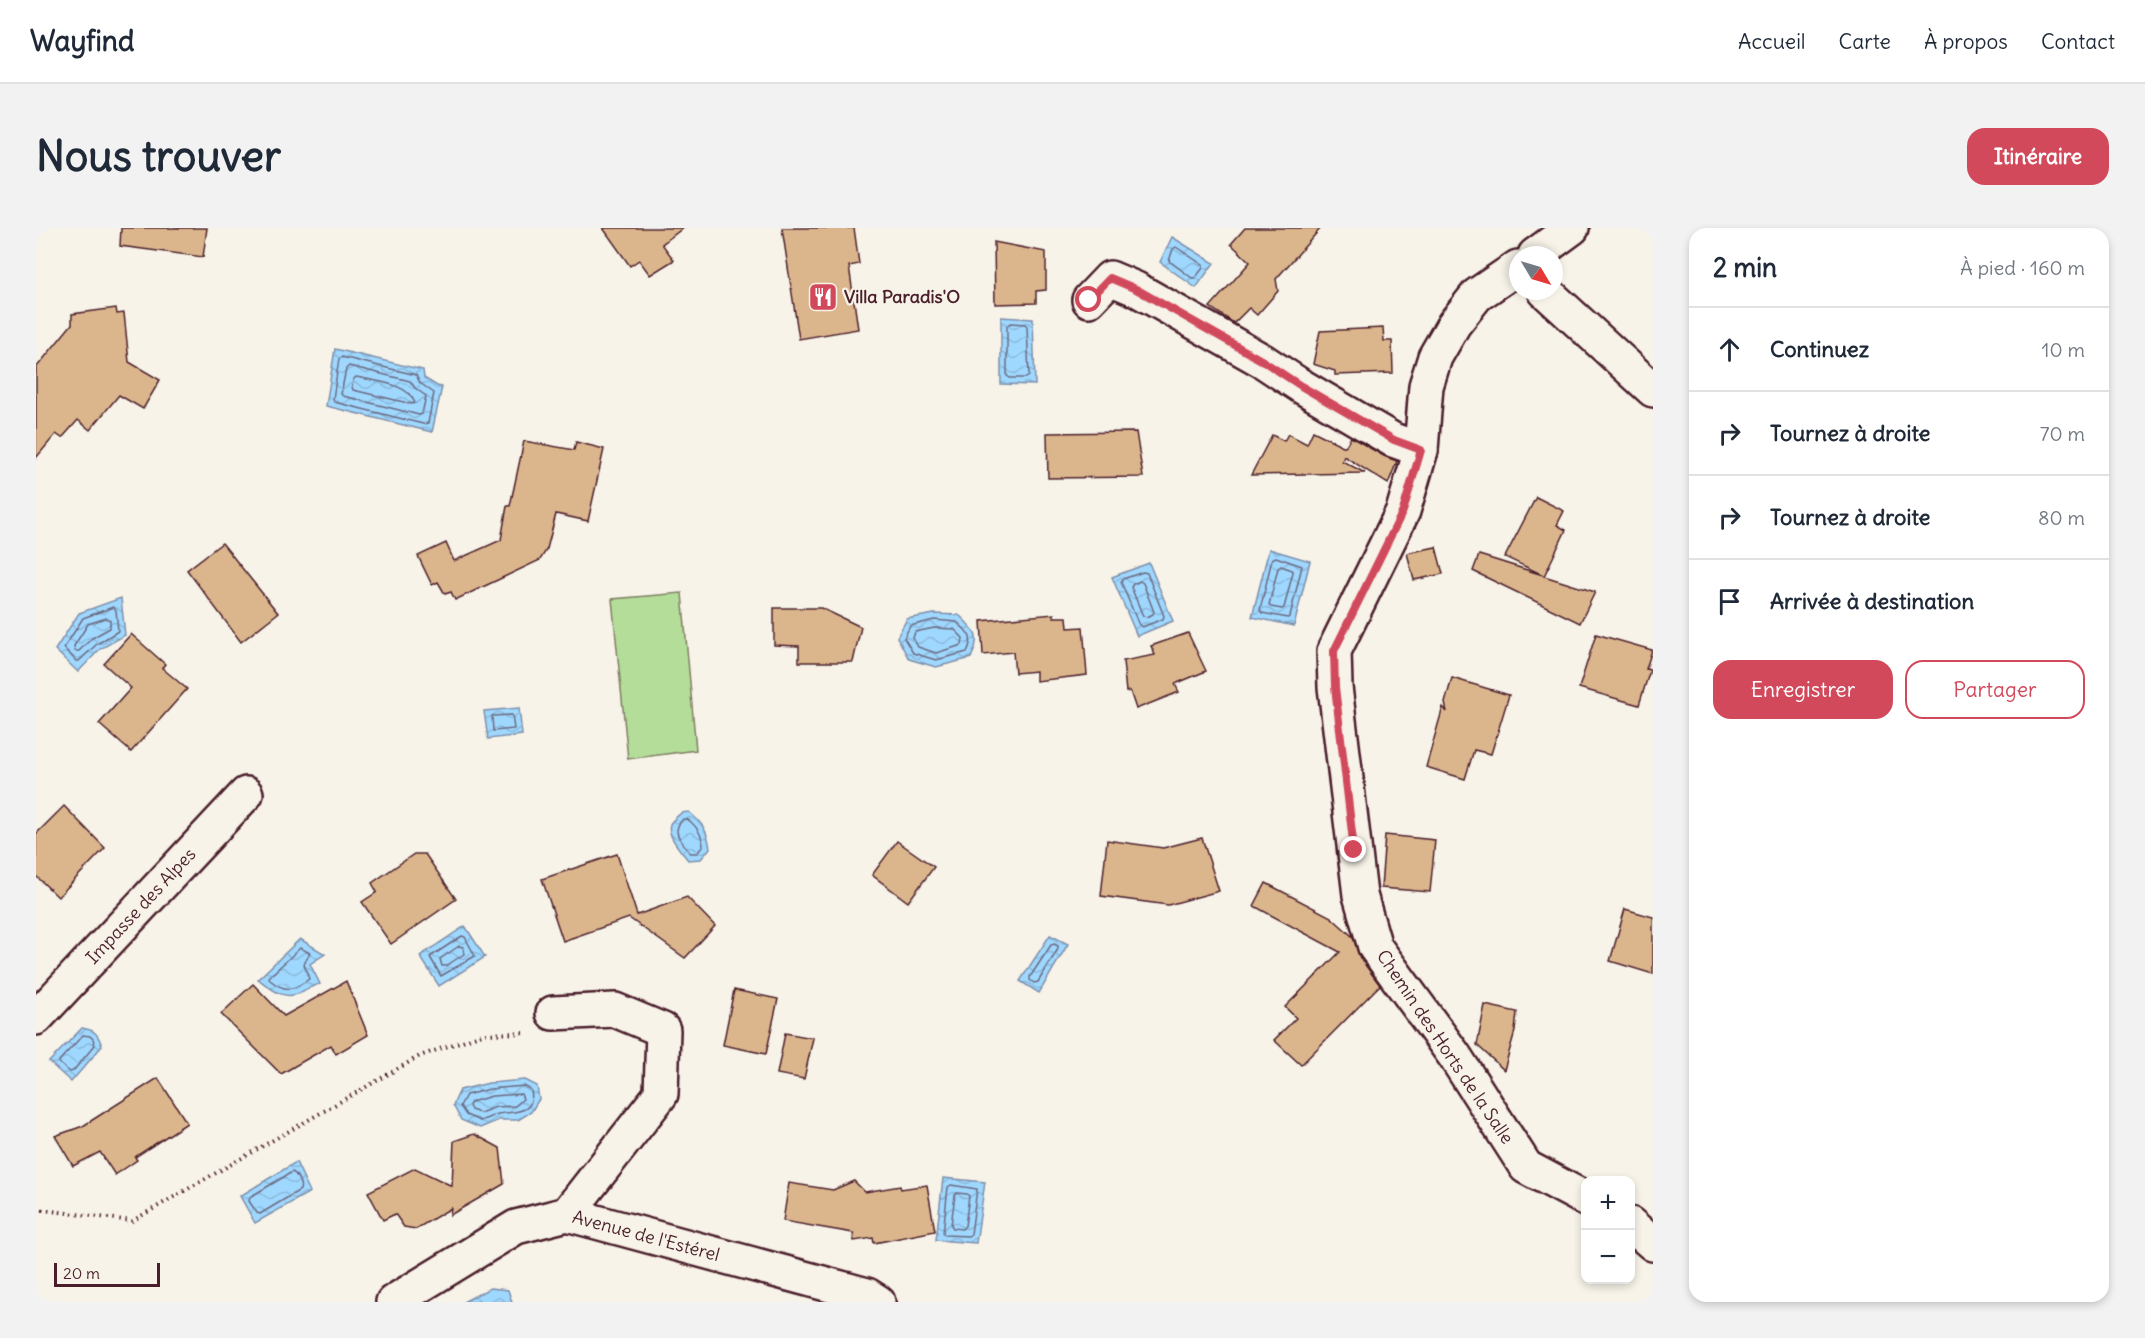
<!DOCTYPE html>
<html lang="fr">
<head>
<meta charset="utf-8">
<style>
	:root { --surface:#fff; --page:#f2f2f3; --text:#1f2937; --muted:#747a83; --line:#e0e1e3; --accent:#d1495b }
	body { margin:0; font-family:Delius,sans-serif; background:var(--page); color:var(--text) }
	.controls { position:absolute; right:18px; bottom:18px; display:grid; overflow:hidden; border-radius:12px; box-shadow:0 3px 9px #0003 }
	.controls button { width:54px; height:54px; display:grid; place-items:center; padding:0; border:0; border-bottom:2px solid var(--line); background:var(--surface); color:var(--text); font:30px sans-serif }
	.compass { position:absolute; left:1473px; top:18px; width:54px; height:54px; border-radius:50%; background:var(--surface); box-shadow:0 3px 9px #0003; rotate:128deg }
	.scale { position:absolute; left:18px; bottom:15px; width:106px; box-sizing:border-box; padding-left:6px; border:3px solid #4a1f2b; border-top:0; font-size:16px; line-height:21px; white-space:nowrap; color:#4a1f2b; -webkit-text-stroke:4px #f7f3e8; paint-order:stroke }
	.stop { position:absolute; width:18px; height:18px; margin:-14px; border:4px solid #d1495b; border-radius:50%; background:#fff }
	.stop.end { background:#d1495b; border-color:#fff; box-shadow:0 2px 6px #0008 }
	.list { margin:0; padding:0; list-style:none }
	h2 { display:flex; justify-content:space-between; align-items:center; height:78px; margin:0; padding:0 24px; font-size:26px }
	h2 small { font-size:20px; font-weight:400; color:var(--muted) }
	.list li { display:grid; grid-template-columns:39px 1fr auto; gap:18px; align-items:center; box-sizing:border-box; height:84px; padding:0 24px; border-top:2px solid var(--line) }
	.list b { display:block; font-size:22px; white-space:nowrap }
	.list em { font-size:20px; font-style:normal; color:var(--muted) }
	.actions { display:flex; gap:12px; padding:18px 24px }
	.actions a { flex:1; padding:14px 0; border:2px solid var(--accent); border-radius:18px; text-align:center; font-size:21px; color:var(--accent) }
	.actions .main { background:var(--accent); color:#fff }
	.icon { flex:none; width:33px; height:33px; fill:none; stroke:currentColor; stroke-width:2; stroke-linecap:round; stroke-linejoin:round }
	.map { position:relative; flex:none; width:1617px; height:1074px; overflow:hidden; border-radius:18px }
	header { display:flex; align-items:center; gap:36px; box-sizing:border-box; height:84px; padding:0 30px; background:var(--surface); border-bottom:2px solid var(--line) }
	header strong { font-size:28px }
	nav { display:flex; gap:33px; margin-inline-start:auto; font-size:21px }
	.intro { display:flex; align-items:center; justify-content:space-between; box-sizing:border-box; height:144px; padding:0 36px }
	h1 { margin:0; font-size:42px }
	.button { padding:15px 27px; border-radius:18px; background:var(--accent); color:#fff; font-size:21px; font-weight:700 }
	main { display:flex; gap:36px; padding:0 36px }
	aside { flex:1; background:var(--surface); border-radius:18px; box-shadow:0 3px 9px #0003 }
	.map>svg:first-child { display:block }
	.garden { fill:#b4dd9a; stroke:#7f7e62; stroke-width:1.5 }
	.water { fill:url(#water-waves); stroke:#7d8eaa; stroke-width:1.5 }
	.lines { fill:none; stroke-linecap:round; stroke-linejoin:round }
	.shore { stroke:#6c6980; stroke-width:1.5 }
	.building { fill:#dbb68d; stroke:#4a1f2b; stroke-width:1.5 }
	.minor-casing { stroke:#4a1f2b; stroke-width:38 }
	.path { stroke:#4a1f2b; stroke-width:4; stroke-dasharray:1.5 4.5; stroke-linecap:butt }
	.minor { stroke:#f7f3e8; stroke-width:33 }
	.route { stroke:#d1495b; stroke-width:8 }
	.labels { text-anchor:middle; stroke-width:4.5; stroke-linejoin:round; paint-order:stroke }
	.poi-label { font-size:18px; font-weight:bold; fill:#4a1f2b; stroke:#f7f3e8; text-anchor:start }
	.street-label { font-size:18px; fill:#4a1f2b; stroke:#f7f3e8 }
</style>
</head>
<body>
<header>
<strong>Wayfind</strong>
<nav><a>Accueil</a><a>Carte</a><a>À propos</a><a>Contact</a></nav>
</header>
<div class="intro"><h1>Nous trouver</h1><a class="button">Itinéraire</a></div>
<main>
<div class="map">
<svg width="1617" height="1074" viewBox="0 0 1617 1074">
	<defs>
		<pattern id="water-waves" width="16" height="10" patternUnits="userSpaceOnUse" patternTransform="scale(1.5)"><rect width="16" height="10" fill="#9fd8ff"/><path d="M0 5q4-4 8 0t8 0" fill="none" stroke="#8ab9db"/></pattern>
	</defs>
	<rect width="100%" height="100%" fill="#f7f3e8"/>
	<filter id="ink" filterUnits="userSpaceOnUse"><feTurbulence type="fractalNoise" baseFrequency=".0167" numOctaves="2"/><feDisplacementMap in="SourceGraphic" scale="12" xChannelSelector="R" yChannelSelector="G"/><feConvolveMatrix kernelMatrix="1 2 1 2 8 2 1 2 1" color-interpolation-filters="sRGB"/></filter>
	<g filter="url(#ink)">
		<polygon class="garden" points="646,365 660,522 592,531 576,371"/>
		<g class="water">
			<polygon points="1136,9 1178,35 1160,60 1124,34"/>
			<polygon points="965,89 997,91 999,157 965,156"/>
			<polygon points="299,121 387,142 388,150 401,158 406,159 396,204 290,178"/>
			<polygon points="1233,321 1274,333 1258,398 1216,389"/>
			<polygon points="1113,335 1137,393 1101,408 1076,349"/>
			<polygon points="85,370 89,407 64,421 42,444 19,422 43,385"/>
			<path d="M898 386 923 387C939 403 946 407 935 430L900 439 873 431 861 409 871 391Z"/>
			<polygon points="483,480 486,507 452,511 448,483"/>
			<path d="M653 584C667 596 671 602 674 620L665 631 652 632C645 623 630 607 634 596 636 592 642 588 645 585Z"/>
			<polygon points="429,698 449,729 403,758 384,728"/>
			<polygon points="1014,707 1032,716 1003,765 984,753"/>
			<path d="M264 711 289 726 274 736 284 756C275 758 270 762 261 766 246 772 233 759 222 751Z"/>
			<path d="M46 800C59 802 62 806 66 818L35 854 13 834Z"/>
			<polygon points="489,852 501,858 503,871 495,884 482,892 463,892 444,900 425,892 417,877 424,862 453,855"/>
			<polygon points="260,934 274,964 219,995 204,968"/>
			<polygon points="907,950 949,954 940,1015 900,1012"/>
			<polygon points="454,1060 472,1062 476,1074 427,1074"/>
		</g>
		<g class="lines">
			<g class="shore">
				<polygon points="1140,19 1167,37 1167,40 1159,50 1156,50 1133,33 1137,21"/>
				<polygon points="974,95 989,96 991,98 993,148 990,150 974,150 971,148 971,98"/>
				<polygon points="306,129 380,147 384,155 398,165 392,195 387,196 298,174 297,171 303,131"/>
				<polygon points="313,138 374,153 379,160 390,168 386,186 383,187 307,168 305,166 310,141"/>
				<path d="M320 149C339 153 372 155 379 175L376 176 317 162 316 159 317 152Z"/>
				<polygon points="1240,329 1266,338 1254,388 1252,390 1226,385 1224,382 1236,331"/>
				<polygon points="1245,338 1256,342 1257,344 1248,380 1246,381 1235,379 1233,377 1242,340"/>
				<polygon points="1107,344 1111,345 1128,388 1127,391 1106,399 1103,397 1085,354 1087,351"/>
				<polygon points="1104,353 1107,355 1118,384 1117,386 1111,389 1107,388 1095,359 1097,356"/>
				<polygon points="77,379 80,382 82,403 61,416 43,433 40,433 28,420 47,390"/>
				<polygon points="70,390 74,392 74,400 56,410 43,423 39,423 38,418 52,396"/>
				<path d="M898 392 921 394C932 405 939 408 931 424L900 432 877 425 868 410 874 398Z"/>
				<polygon points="898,400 918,401 927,410 926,417 900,425 882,419 877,410 879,404"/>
				<polygon points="476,487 478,501 457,503 456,488"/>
				<path d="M647 591H651C661 598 666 606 667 618L661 625H654C645 612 634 604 647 591Z"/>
				<polygon points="426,708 429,709 439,728 405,748 394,729"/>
				<polygon points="1018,716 1022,718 1022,721 1002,754 998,755 994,752 994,749 1015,717"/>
				<polygon points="423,718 427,719 428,726 410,738 406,738 404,731"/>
				<path d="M264 720 274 725 268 736 273 751C257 762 250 765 234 752L233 749Z"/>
				<polygon points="47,807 54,808 57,811 59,817 37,843 34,844 24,836 23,833"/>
				<path d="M488 858 495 862C500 887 477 883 462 886 456 888 450 891 444 893L430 887 424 878 430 867 454 861Z"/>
				<polygon points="485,866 487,871 479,878 460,879 444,885 435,882 433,878 435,874 456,868"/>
				<path d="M256 944C261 946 266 957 264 962L224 986 221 985 213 973 214 969Z"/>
				<polygon points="915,957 941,961 935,1006 933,1008 909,1007 907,1005 912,959"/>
				<polygon points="921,965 931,966 933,968 929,998 926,1001 917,1000 915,997 919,967"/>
			</g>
		</g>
		<g class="building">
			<polygon points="85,0 171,0 167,29 84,18"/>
			<polygon points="567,0 647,0 626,16 638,32 614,47 603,32 594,38"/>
			<polygon points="746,0 818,0 823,36 813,38 822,101 763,111"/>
			<polygon points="1209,0 1285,0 1240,51 1242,63 1221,87 1213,80 1198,95 1174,79 1214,34 1195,16"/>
			<polygon points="958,14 1010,24 1010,62 1000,63 1000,75 959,76"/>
			<polygon points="80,80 81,86 88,85 93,134 124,152 107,181 83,167 54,202 42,192 26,210 20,206 0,230 0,140 36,96 36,86"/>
			<polygon points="1347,100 1348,113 1356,113 1357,145 1299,147 1299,143 1277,136 1284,103"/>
			<polygon points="1277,203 1309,219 1315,209 1348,228 1361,233 1352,256 1308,228 1306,233 1329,245 1215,247 1236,207 1248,213 1252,206 1271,216"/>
			<polygon points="1100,204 1107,249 1012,250 1011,205"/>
			<polygon points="488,213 538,222 540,214 568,221 552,293 520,286 511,321 504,332 419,372 415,364 409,366 402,354 396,357 382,328 410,315 418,333 465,312 471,278 474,278"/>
			<polygon points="1500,269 1528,283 1521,297 1530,302 1508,348 1559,364 1544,395 1437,343 1443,327 1507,347 1469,329"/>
			<polygon points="186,315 242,385 205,414 151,342"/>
			<polygon points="1400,319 1407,346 1378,352 1371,325"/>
			<polygon points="738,380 785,380 825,399 817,434 763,434 763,418 738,417"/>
			<polygon points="1018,386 1018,389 1031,389 1032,400 1047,399 1051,447 1000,453 1000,443 979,445 977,424 947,427 945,393"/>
			<polygon points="1152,405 1170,443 1139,456 1143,464 1100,481 1094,463 1090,464 1087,433 1119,427 1115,418"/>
			<polygon points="95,406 129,436 126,440 151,461 95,524 63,496 95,460 68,436"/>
			<polygon points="1560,406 1616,422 1610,441 1614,442 1603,477 1543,460"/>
			<polygon points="1416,450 1473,467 1455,526 1438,522 1429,551 1390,539 1407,479 1411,484 1409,475"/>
			<polygon points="28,578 69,620 22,669 0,648 0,606"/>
			<polygon points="1349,607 1399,612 1394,664 1345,660"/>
			<polygon points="1166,610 1183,663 1132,677 1065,668 1071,612 1127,620"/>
			<polygon points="861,613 898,639 872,674 836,647"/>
			<polygon points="378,626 389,626 420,671 355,716 326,674 341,664 336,655"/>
			<polygon points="581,626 601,687 651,669 679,698 649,730 593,690 527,713 506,651"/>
			<polygon points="1230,655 1295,689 1317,709 1324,730 1344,757 1265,837 1238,812 1260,790 1249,779 1304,724 1218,678"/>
			<polygon points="1589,681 1617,689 1617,746 1574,733"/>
			<polygon points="310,753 332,807 300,826 295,817 245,846 185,786 217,756 248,788"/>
			<polygon points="698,762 742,771 730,826 687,817"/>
			<polygon points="1449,777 1481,784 1479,803 1468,842 1441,817"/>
			<polygon points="749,805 777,810 768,851 741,846"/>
			<polygon points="122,850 151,895 99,929 101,932 79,947 64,924 37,938 19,908 47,898"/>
			<polygon points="438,906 464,920 468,956 414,987 415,980 380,1001 368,999 359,986 347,992 332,964 379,940 416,958 418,913"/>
			<polygon points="818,953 829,964 864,958 865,961 891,957 899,1003 838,1015 837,1010 818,1013 817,1005 747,993 753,955 797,962"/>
		</g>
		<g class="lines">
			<g class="minor-casing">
				<g id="minor">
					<polyline points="1499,27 1536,0"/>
					<polyline points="1482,39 1441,67 1418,96 1399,129 1390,158 1385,222 1367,283 1298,423 1299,459 1324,667 1339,719 1418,827 1490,939 1550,971"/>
					<polyline points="1509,63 1617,162"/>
					<polyline points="1053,72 1074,50 1100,61 1227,133 1265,158 1357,212 1385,222"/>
					<polyline points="517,785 579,782 627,802 625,866 531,986"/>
					<polyline points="0,790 210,566"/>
					<polyline points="1594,996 1617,1016"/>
					<polyline points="357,1074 480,999 531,986 831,1067 842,1074"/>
				</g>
			</g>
			<polyline class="path" points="0,981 96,993 384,828 446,806 491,805"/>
			<use href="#minor" class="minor"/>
		</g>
	</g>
	<g class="lines" filter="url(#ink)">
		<polyline class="route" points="1053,72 1074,50 1100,61 1227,133 1265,158 1358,212 1385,222 1367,283 1298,423 1299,459 1318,622"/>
	</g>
	<defs>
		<g id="restaurant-square" transform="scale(1.5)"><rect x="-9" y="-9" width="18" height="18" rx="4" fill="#d1495b" stroke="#f7f3e8"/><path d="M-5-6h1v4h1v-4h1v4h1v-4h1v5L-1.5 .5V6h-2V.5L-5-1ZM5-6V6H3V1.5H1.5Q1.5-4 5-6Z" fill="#fff"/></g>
	</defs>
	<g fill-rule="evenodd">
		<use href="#restaurant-square" x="787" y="69"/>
	</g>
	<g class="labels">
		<g class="poi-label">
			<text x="808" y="75">Villa Paradis'O</text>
		</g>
		<g class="street-label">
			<text transform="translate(105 678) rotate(-47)" y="6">Impasse des Alpes</text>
			<text transform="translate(1409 819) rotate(56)" y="6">Chemin des Horts de la Salle</text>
			<text transform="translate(610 1008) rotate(15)" y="6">Avenue de l'Estérel</text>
		</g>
	</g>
</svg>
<div class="controls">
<button>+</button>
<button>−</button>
</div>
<svg class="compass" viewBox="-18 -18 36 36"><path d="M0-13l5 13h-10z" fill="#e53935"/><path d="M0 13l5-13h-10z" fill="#747a83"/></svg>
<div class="scale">20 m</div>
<div class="stop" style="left:1053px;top:72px"></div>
<div class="stop end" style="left:1318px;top:622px"></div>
</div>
<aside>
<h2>2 min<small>À pied · 160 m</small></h2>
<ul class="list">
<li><svg class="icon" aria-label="ahead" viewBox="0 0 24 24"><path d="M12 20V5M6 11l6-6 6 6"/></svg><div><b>Continuez</b></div><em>10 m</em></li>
<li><svg class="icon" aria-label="right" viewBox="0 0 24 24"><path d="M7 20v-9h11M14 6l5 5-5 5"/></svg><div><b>Tournez à droite</b></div><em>70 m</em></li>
<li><svg class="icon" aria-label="right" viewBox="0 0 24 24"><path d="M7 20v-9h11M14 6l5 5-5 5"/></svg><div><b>Tournez à droite</b></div><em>80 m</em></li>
<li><svg class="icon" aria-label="arrive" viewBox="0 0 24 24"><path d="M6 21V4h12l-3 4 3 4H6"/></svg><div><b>Arrivée à destination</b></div></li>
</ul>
<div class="actions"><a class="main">Enregistrer</a><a>Partager</a></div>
</aside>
</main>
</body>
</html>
